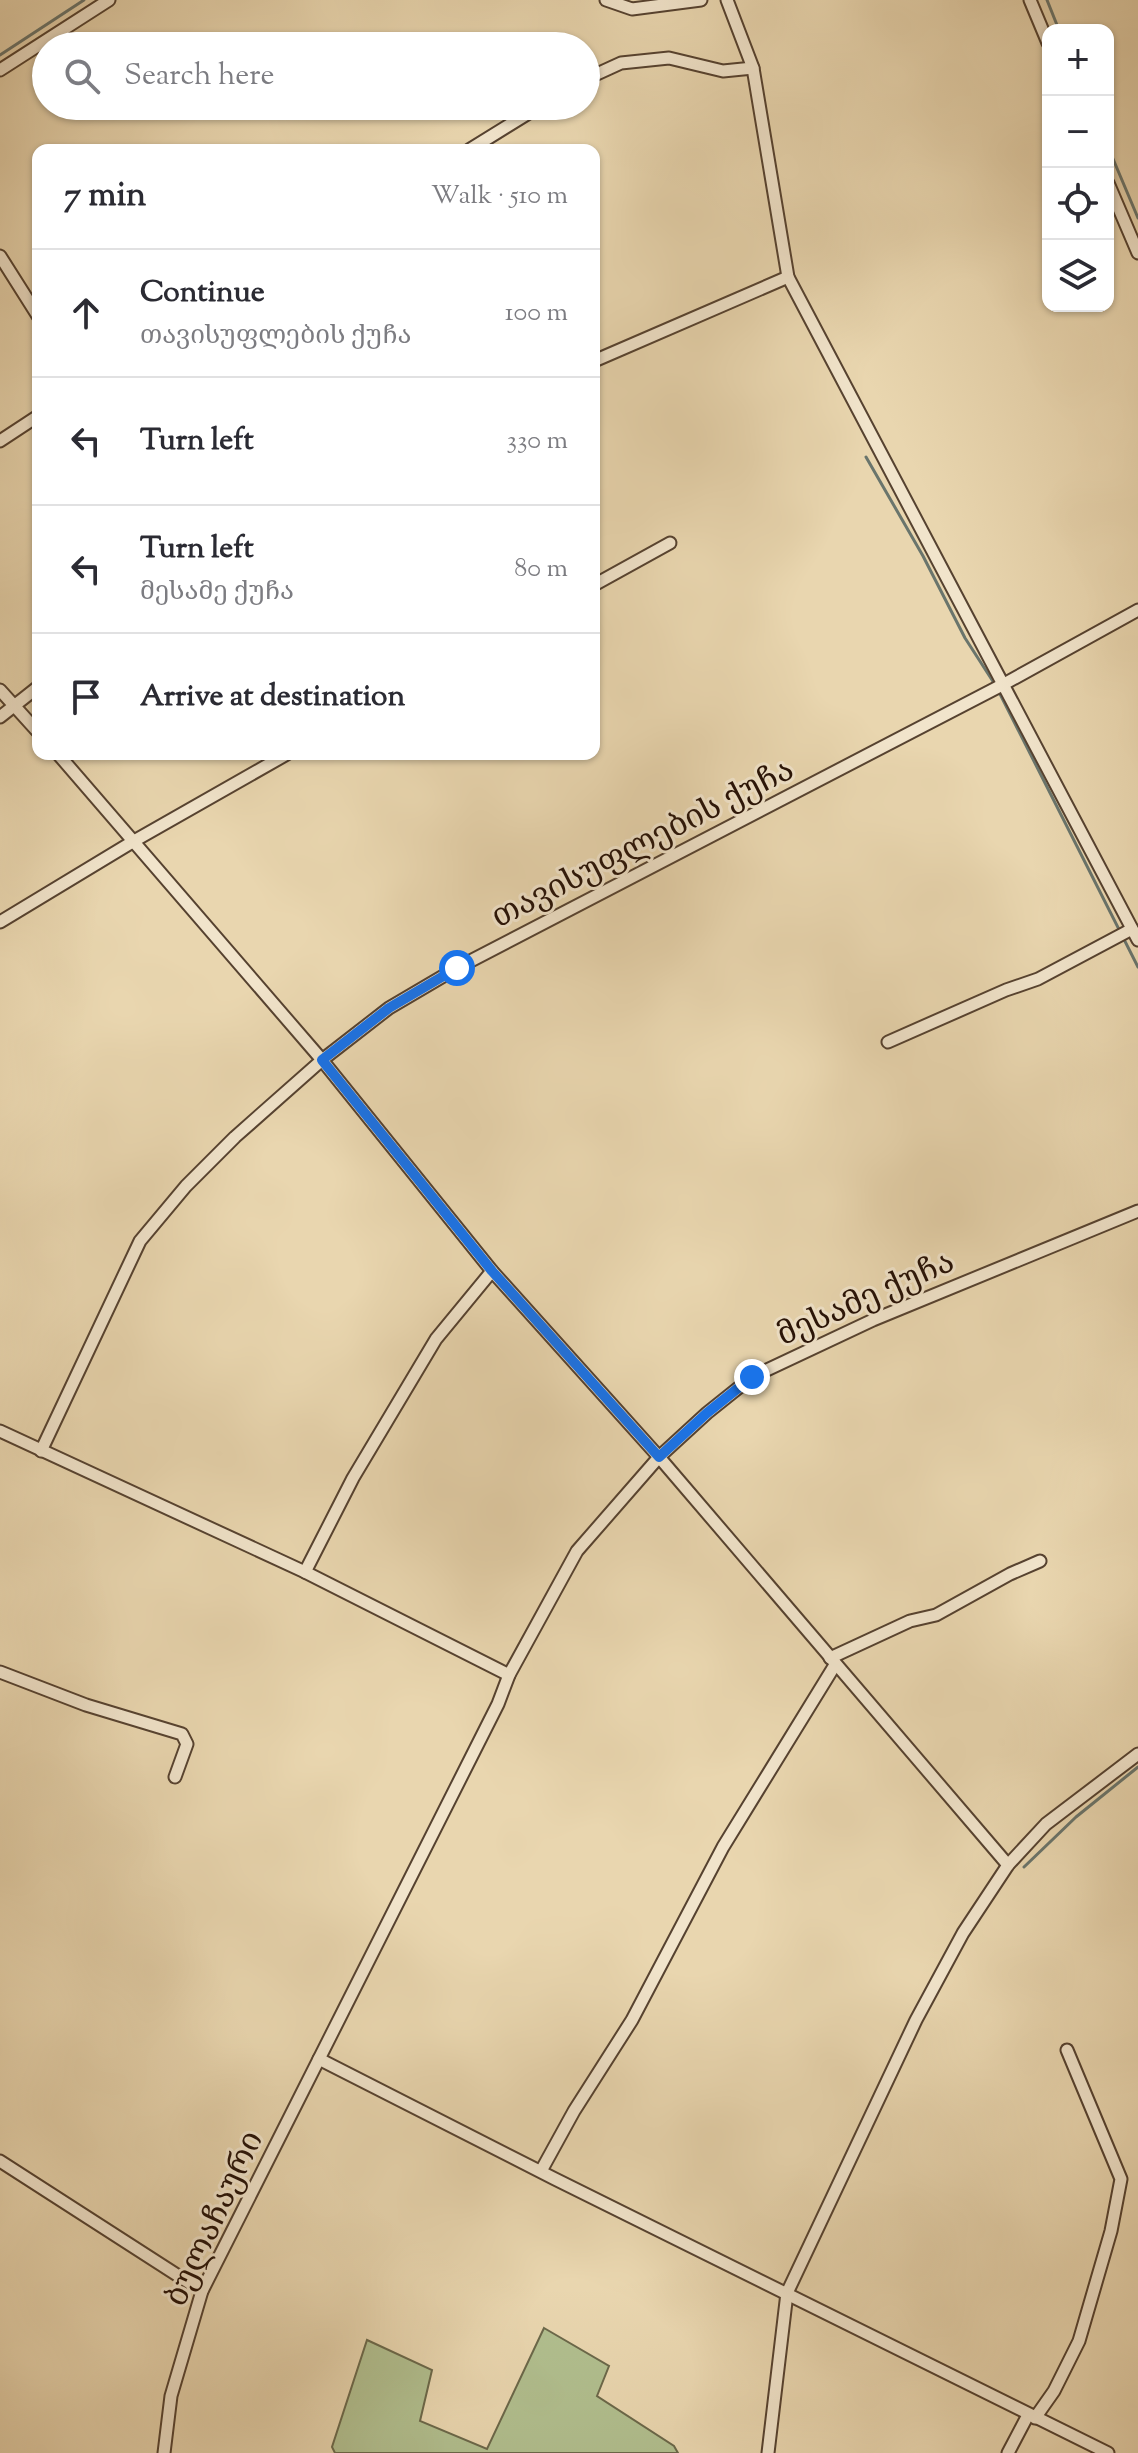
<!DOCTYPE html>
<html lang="en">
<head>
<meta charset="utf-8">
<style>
	:root { --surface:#fff; --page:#f7f7f7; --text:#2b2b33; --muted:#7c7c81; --line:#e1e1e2 }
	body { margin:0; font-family:"Sorts Mill Goudy","Noto Serif Georgian",serif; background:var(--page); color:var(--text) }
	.controls { position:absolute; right:24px; top:24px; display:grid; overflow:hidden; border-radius:16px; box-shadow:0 2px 6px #0004 }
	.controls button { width:72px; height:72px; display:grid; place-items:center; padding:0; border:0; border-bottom:2px solid var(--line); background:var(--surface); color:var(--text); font:40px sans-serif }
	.stop { position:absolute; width:24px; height:24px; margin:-18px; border:6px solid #1a73e8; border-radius:50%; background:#fff }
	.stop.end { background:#1a73e8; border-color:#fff; box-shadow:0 2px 8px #0008 }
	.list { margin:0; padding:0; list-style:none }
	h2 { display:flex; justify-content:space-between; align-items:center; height:104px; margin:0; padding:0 32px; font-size:34px }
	h2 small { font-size:26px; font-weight:400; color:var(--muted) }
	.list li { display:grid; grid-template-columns:52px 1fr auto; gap:24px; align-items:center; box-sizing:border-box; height:128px; padding:0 32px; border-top:2px solid var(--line) }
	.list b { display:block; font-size:30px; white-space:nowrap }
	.list p { margin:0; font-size:26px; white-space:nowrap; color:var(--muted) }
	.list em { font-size:26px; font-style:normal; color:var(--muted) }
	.icon { flex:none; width:44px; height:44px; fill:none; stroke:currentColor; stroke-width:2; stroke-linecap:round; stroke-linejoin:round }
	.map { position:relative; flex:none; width:1138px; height:2453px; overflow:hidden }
	.search { position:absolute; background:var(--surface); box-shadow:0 2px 6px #0004; left:32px; top:32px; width:568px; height:88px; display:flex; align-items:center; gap:20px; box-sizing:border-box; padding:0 28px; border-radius:44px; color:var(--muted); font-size:30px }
	.panel { position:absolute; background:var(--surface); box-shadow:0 2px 6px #0004; left:32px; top:144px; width:568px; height:616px; border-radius:16px }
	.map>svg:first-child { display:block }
	.green { fill:#b1bf8f; stroke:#6b684a; stroke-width:2 }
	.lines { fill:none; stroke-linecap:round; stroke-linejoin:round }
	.stream { stroke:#6a756c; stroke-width:3 }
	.minor-casing { stroke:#564230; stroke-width:15 }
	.minor { stroke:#f1e4cb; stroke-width:11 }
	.route { stroke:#1a73e8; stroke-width:10 }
	.labels { text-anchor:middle; stroke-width:6; stroke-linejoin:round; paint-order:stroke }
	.street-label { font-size:32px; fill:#251005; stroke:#f1e4cb }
</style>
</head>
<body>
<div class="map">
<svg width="1138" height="2453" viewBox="0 0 1138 2453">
	<rect width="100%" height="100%" fill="#e9d6af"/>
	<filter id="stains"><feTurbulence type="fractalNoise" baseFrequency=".0025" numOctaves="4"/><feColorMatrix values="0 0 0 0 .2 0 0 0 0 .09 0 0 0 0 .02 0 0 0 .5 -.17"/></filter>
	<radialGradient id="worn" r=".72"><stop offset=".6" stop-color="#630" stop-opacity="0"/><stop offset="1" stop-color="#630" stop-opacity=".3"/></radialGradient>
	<polygon class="green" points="544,2328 609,2366 597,2396 674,2446 678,2453 335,2453 332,2447 367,2340 432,2370 420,2421 487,2449"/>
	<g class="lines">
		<g class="stream">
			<polyline points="1047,0 1059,30"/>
			<polyline points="0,55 84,0"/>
			<polyline points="1108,147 1138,218"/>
			<polyline points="866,457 923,556 965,638 994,683"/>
			<polyline points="998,690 1138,967"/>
			<polyline points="1024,1867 1076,1817 1138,1767"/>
		</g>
		<g class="minor-casing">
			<g id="minor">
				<polyline points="606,0 632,9 701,0"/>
				<polyline points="727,0 753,68 788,277 1138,940"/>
				<polyline points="1030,0 1048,43"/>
				<polyline points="0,70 109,0"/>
				<polyline points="586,79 621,63 669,58 723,71 753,68"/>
				<polyline points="469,150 540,106"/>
				<polyline points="1108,183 1138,253"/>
				<polyline points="0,256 38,316"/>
				<polyline points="594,361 788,277"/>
				<polyline points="0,441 38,416"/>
				<polyline points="594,585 670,543"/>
				<polyline points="0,690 38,732"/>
				<polyline points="0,717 38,687"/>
				<polyline points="58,754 322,1060 492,1271 659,1457 1008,1865"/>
				<polyline points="0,922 134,841 287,754"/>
				<polyline points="888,1042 1006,990 1038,979 1132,929"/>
				<polyline points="0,1431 305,1572 509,1675"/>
				<polyline points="41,1451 140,1241 186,1186 235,1137 322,1060 389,1008 457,968 1004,684 1138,610"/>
				<polyline points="305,1572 353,1478 436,1339 492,1271"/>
				<polyline points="830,1658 910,1621 936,1615 1010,1574 1040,1561"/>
				<polyline points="0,1672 86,1705 182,1734 187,1744 175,1777"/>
				<polyline points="319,2059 555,2179 1108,2453"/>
				<polyline points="0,2161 202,2291"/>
				<polyline points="541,2171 574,2111 632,2020 723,1847 835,1665"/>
				<polyline points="1035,2418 1054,2391 1079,2341 1111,2231 1121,2179 1067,2050"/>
				<polyline points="164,2453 171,2396 202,2291 498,1704 509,1675 577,1551 659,1457 707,1413 752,1377 873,1320 1138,1211"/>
				<polyline points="768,2453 787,2293 916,2020 963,1933 1008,1865 1046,1824 1138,1754"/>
				<polyline points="1008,2453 1028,2415"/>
			</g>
		</g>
		<use href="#minor" class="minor"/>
	</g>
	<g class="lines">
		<polyline class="route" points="457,968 389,1008 322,1060 492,1271 659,1457 707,1413 752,1377"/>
	</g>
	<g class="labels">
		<g class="street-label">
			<text transform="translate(642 842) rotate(-27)" y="11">თავისუფლების ქუჩა</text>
			<text transform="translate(865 1297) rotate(-24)" y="11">მესამე ქუჩა</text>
			<text transform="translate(213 2218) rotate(-65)" y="11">ბულაჩაური</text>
		</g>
	</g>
	<rect width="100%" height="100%" filter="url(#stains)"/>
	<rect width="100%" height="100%" fill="url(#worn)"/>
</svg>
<div class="controls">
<button>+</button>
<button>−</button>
<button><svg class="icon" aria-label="locate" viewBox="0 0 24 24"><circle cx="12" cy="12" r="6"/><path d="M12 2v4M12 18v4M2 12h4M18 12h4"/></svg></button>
<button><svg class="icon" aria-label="layers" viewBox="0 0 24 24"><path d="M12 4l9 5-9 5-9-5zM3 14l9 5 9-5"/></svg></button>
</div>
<div class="stop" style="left:457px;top:968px"></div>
<div class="stop end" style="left:752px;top:1377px"></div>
<div class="search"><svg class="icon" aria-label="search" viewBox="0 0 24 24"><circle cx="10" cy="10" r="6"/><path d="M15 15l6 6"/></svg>Search here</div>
<section class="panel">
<h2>7 min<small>Walk · 510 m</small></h2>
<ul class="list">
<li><svg class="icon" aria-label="ahead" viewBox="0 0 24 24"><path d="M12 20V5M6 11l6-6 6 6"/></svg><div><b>Continue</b><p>თავისუფლების ქუჩა</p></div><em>100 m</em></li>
<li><svg class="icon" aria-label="left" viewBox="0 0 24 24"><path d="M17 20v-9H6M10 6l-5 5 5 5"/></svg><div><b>Turn left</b></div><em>330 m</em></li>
<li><svg class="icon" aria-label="left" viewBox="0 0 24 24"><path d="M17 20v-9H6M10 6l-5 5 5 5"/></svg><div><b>Turn left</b><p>მესამე ქუჩა</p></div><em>80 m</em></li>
<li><svg class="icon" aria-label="arrive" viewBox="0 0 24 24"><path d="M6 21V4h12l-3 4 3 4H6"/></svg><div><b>Arrive at destination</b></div></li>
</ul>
</section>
</div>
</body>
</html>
